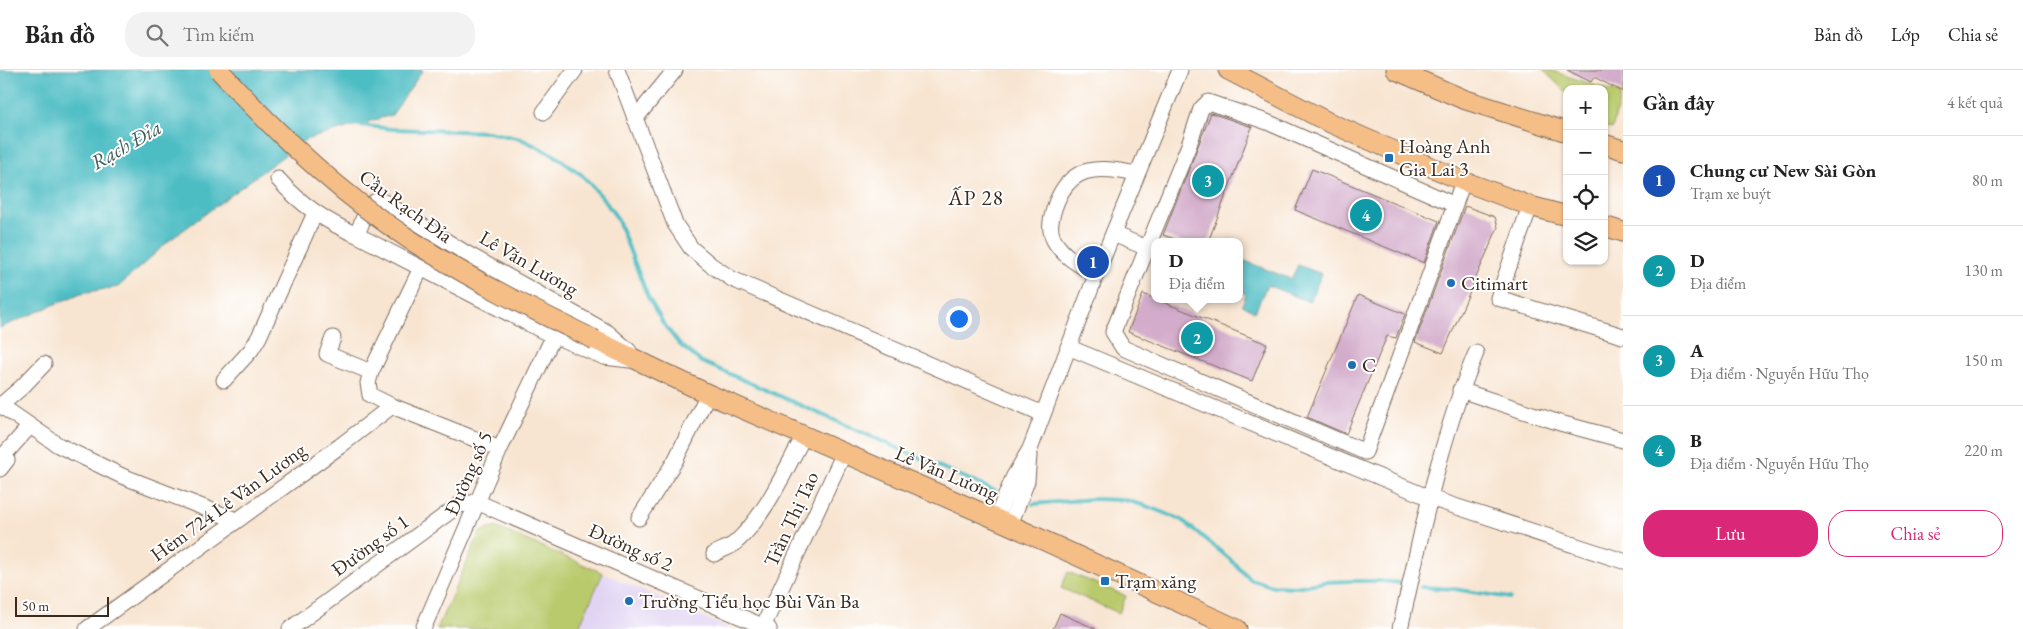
<!DOCTYPE html>
<html lang="vi">
<head>
<meta charset="utf-8">
<style>
	:root { --surface:#fff; --page:#f2f2f2; --text:#222; --muted:#767676; --line:#e0e0e0; --accent:#db2777 }
	body { margin:0; font-family:"EB Garamond",serif; background:var(--page); color:var(--text) }
	.controls { position:absolute; right:15px; top:15px; display:grid; overflow:hidden; border-radius:10px; box-shadow:0 1px 4px #0004 }
	.controls button { width:45px; height:45px; display:grid; place-items:center; padding:0; border:0; border-bottom:1px solid var(--line); background:var(--surface); color:var(--text); font:25px sans-serif }
	.scale { position:absolute; left:15px; bottom:12px; width:94px; box-sizing:border-box; padding-left:5px; border:2px solid #3b2a1e; border-top:0; font-size:14px; line-height:18px; white-space:nowrap; color:#3b2a1e; -webkit-text-stroke:4px #fff; paint-order:stroke }
	.you { position:absolute; left:958px; top:248px; width:18px; height:18px; margin:-12px; border:4px solid #fff; border-radius:50%; background:#1a73e8; box-shadow:0 0 0 8px #1a73e833 }
	.badge { display:grid; place-items:center; width:32px; height:32px; border-radius:50%; background:var(--accent); color:#fff; font-size:16px; font-weight:700 }
	.pin { position:absolute; translate:-50% -50%; border:2px solid #fff; box-shadow:0 1px 5px #0006 }
	.popup { position:absolute; left:1151px; top:168px; width:92px; height:65px; box-sizing:border-box; display:grid; place-content:center; border-radius:10px; background:var(--surface); filter:drop-shadow(0 1px 4px #0005); font-size:16px; white-space:nowrap; color:var(--muted) }
	.popup b { font-size:19px; color:var(--text) }
	.popup::after { content:''; position:absolute; left:50%; top:100%; margin-left:-10px; border:10px solid transparent; border-top-color:var(--surface) }
	.list { margin:0; padding:0; list-style:none }
	h2 { display:flex; justify-content:space-between; align-items:center; height:65px; margin:0; padding:0 20px; font-size:21px }
	h2 small { font-size:16px; font-weight:400; color:var(--muted) }
	.list li { display:grid; grid-template-columns:32px 1fr auto; gap:15px; align-items:center; box-sizing:border-box; height:90px; padding:0 20px; border-top:1px solid var(--line) }
	.list b { display:block; font-size:19px; white-space:nowrap }
	.list p { margin:0; font-size:16px; white-space:nowrap; color:var(--muted) }
	.list em { font-size:16px; font-style:normal; color:var(--muted) }
	.actions { display:flex; gap:10px; padding:15px 20px }
	.actions a { flex:1; padding:11px 0; border:1px solid var(--accent); border-radius:20px; text-align:center; font-size:18px; color:var(--accent) }
	.actions .main { background:var(--accent); color:#fff }
	.icon { flex:none; width:28px; height:28px; fill:none; stroke:currentColor; stroke-width:2; stroke-linecap:round; stroke-linejoin:round }
	.map { position:relative; flex:none; width:1623px; height:559px; overflow:hidden }
	header { display:flex; align-items:center; gap:30px; box-sizing:border-box; height:70px; padding:0 25px; background:var(--surface); border-bottom:1px solid var(--line) }
	header strong { font-size:24px }
	nav { display:flex; gap:28px; margin-inline-start:auto; font-size:18px }
	.search { width:350px; height:45px; background:var(--page); display:flex; align-items:center; gap:12px; box-sizing:border-box; padding:0 18px; border-radius:20px; color:var(--muted); font-size:19px }
	main { display:flex }
	aside { flex:1; background:var(--surface) }
	.map>svg:first-child { display:block }
	.built { fill:#e1d4f3 }
	.green { fill:#b9ca6c; stroke:#7a7a45 }
	.water { fill:#4ebdc4; stroke:#447471 }
	.lines { fill:none; stroke-linecap:round; stroke-linejoin:round }
	.stream { stroke:#4ebdc4; stroke-width:4 }
	.building { fill:#d3accb }
	.minor-casing { stroke:#7d6b5d; stroke-width:17 }
	.major-casing { stroke:#7d6b5d; stroke-width:21 }
	.minor { stroke:#fff; stroke-width:15 }
	.major { stroke:#f6be87; stroke-width:19 }
	.major-bridge-casing { stroke:#7d6b5d; stroke-width:21; stroke-linecap:butt }
	.major-bridge { stroke:#f6be87; stroke-width:19 }
	.poi-dot { fill:#1f6fb2; stroke:#fff; stroke-width:2 }
	.labels { text-anchor:middle; stroke-width:4; stroke-linejoin:round; paint-order:stroke }
	.poi-label { font-size:20px; fill:#3b2a1e; stroke:#fff; text-anchor:start }
	.street-label { font-size:20px; fill:#3b2a1e; stroke:#fff }
	.water-label { font-size:21px; font-style:italic; fill:#425d58; stroke:#fff }
	.neighbourhood-label { font-size:21px; letter-spacing:1px; fill:#3b2a1e; stroke:#fff }
</style>
</head>
<body>
<header>
<strong>Bản đồ</strong>
<div class="search"><svg class="icon" aria-label="search" viewBox="0 0 24 24"><circle cx="10" cy="10" r="6"/><path d="M15 15l6 6"/></svg>Tìm kiếm</div>
<nav><a>Bản đồ</a><a>Lớp</a><a>Chia sẻ</a></nav>
</header>
<main>
<div class="map">
<svg width="1623" height="559" viewBox="0 0 1623 559">
	<rect width="100%" height="100%" fill="#fff"/>
	<filter id="ink" filterUnits="userSpaceOnUse"><feTurbulence type="fractalNoise" baseFrequency=".02" numOctaves="2"/><feDisplacementMap in="SourceGraphic" scale="10" xChannelSelector="R" yChannelSelector="G"/><feConvolveMatrix kernelMatrix="1 2 1 2 8 2 1 2 1" color-interpolation-filters="sRGB"/></filter>
	<filter id="wash" filterUnits="userSpaceOnUse"><feTurbulence type="fractalNoise" baseFrequency=".0096" numOctaves="4" result="noise"/><feDisplacementMap in="SourceGraphic" scale="20" xChannelSelector="R" yChannelSelector="G"/><feGaussianBlur stdDeviation="1.12" result="paint"/><feColorMatrix in="noise" values="0 0 0 0 0 0 0 0 0 0 0 0 0 0 0 0 0 1.4 0 .05"/><feComposite in="paint" operator="in"/></filter>
	<g filter="url(#wash)">
		<rect width="100%" height="100%" fill="#f8e5d1"/>
		<polygon class="built" points="603,503 731,559 578,559"/>
		<g class="green">
			<polygon points="1543,0 1549,0 1621,24 1612,59 1604,56 1604,19 1567,19 1567,25 1565,21"/>
			<polygon points="496,457 603,503 578,559 437,559 480,462"/>
			<polygon points="1068,502 1126,526 1119,543 1061,518"/>
		</g>
		<g class="water">
			<polygon points="0,0 423,0 392,45 305,70 170,170 118,217 81,223 0,258"/>
			<polygon points="1240,189 1291,209 1298,195 1322,204 1309,232 1267,215 1255,242 1242,235 1246,224 1240,221"/>
		</g>
		<g class="lines">
			<g class="stream">
				<polyline points="352,54 392,59 488,62 521,69 554,85 582,105 602,127 617,148 648,227 663,253 679,274 700,291 995,421"/>
				<polyline points="1033,434 1093,429 1125,430 1146,436 1182,450 1231,490 1250,509 1272,516 1295,517 1325,512 1350,511 1382,511 1400,513"/>
				<polyline points="1421,517 1454,519 1510,528"/>
			</g>
		</g>
		<g id="blocks">
			<g class="building">
				<polygon points="1567,0 1623,0 1623,22 1594,7 1591,12"/>
				<polygon points="1211,43 1252,57 1208,172 1183,172 1163,165"/>
				<polygon points="1312,99 1439,151 1424,193 1295,140"/>
				<polygon points="1465,136 1495,147 1498,157 1443,283 1415,272"/>
				<polygon points="1143,224 1267,274 1252,311 1128,262"/>
				<polygon points="1358,225 1405,244 1396,268 1387,266 1346,364 1307,347"/>
				<polygon points="1060,543 1073,549 1096,559 1053,559"/>
			</g>
		</g>
	</g>
	<g filter="url(#ink)">
		<use href="#blocks" fill-opacity="0" stroke="#7d6b5d" stroke-width="1"/>
		<g class="lines">
			<g class="minor-casing">
				<g id="minor">
					<polyline points="617,0 675,154 691,178 711,195 732,209 1043,344"/>
					<polyline points="544,42 575,0"/>
					<polyline points="635,49 675,0"/>
					<path d="M278 109C301 135 326 152 357 165L543 261 604 287 630 290"/>
					<polyline points="1455,135 1267,52 1208,32 1201,39 1189,75 1113,262 1123,278 1365,382 1455,135 1463,111"/>
					<polyline points="1530,136 1498,228 1623,266"/>
					<polyline points="1113,164 1147,178"/>
					<polyline points="357,165 368,136 376,131 384,132 464,182 607,262 629,281"/>
					<polyline points="421,198 371,302 368,313 370,325 392,336 500,379"/>
					<path d="M1096 205C1082 196 1067 189 1057 175 1048 163 1050 152 1054 139 1068 95 1097 95 1136 104"/>
					<polyline points="333,268 327,284 371,302"/>
					<polyline points="1068,277 1430,428 1623,491"/>
					<polyline points="224,310 251,280 259,267 315,143"/>
					<polyline points="1460,320 1560,353 1623,370"/>
					<polyline points="0,335 58,375 122,406 236,450"/>
					<polyline points="1,335 22,317 44,294"/>
					<polyline points="0,399 7,390 5,384 30,356"/>
					<polyline points="639,448 675,391 708,324"/>
					<polyline points="996,449 1014,406 1030,379 1096,205 1180,0"/>
					<polyline points="1010,455 1027,411 1029,385"/>
					<path d="M714 484C721 480 729 478 735 473 766 445 784 402 804 366"/>
					<polyline points="87,559 340,376 392,336"/>
					<polyline points="290,559 459,435 477,432 769,559"/>
					<polyline points="423,559 500,379 554,265"/>
					<polyline points="762,559 844,383"/>
					<path d="M1400 559C1421 466 1439 371 1476 283"/>
				</g>
			</g>
			<g class="major-casing">
				<g id="major">
					<polyline points="1228,0 1328,52 1463,111 1530,136 1567,146"/>
					<polyline points="1396,0 1463,29 1567,62"/>
					<polyline points="1604,74 1623,80"/>
					<polyline points="1604,156 1623,162"/>
					<polyline points="595,270 708,324 1010,455 1237,559"/>
				</g>
			</g>
			<use href="#minor" class="minor"/>
			<use href="#major" class="major"/>
			<g class="major-bridge-casing">
				<path id="major-bridge" d="M219 0C281 69 352 135 431 183 483 216 540 243 595 270"/>
			</g>
			<use href="#major-bridge" class="major-bridge"/>
		</g>
	</g>
	<g class="poi-dot">
		<rect x="1384" y="83" width="10" height="10" rx="2.5"/>
		<circle cx="1451" cy="213" r="5"/>
		<circle cx="1352" cy="295" r="5"/>
		<rect x="1100" y="506" width="10" height="10" rx="2.5"/>
		<circle cx="629" cy="531" r="5"/>
	</g>
	<g class="labels">
		<g class="poi-label">
			<text x="1399" y="83">Hoàng Anh<tspan x="1399" dy="23">Gia Lai 3</tspan></text>
			<text x="1461" y="220">Citimart</text>
			<text x="1362" y="302">C</text>
			<text x="1115" y="518">Trạm xăng</text>
			<text x="639" y="538">Trường Tiểu học Bùi Văn Ba</text>
		</g>
		<g class="street-label">
			<text transform="translate(406 136) rotate(36)" y="7">Cầu Rạch Đỉa</text>
			<text transform="translate(529 193) rotate(30)" y="7">Lê Văn Lương</text>
			<text transform="translate(468 403) rotate(-66)" y="7">Đường số 5</text>
			<text transform="translate(947 403) rotate(23)" y="7">Lê Văn Lương</text>
			<text transform="translate(228 432) rotate(-36)" y="7">Hẻm 724 Lê Văn Lương</text>
			<text transform="translate(791 449) rotate(-65)" y="7">Trần Thị Tao</text>
			<text transform="translate(370 475) rotate(-36)" y="7">Đường số 1</text>
			<text transform="translate(631 477) rotate(24)" y="7">Đường số 2</text>
		</g>
		<g class="water-label">
			<text transform="translate(126 75) rotate(-30)" y="7">Rạch Đỉa</text>
		</g>
		<g class="neighbourhood-label">
			<text x="976" y="135">ẤP 28</text>
		</g>
	</g>
</svg>
<div class="controls">
<button>+</button>
<button>−</button>
<button><svg class="icon" aria-label="locate" viewBox="0 0 24 24"><circle cx="12" cy="12" r="6"/><path d="M12 2v4M12 18v4M2 12h4M18 12h4"/></svg></button>
<button><svg class="icon" aria-label="layers" viewBox="0 0 24 24"><path d="M12 4l9 5-9 5-9-5zM3 14l9 5 9-5"/></svg></button>
</div>
<div class="scale">50 m</div>
<div class="you"></div>
<div class="pin badge" style="left:1093px;top:192px;background:#1a4fb4">1</div>
<div class="pin badge" style="left:1197px;top:268px;background:#0f9aa8">2</div>
<div class="popup"><b>D</b>Địa điểm</div>
<div class="pin badge" style="left:1208px;top:111px;background:#0f9aa8">3</div>
<div class="pin badge" style="left:1366px;top:145px;background:#0f9aa8">4</div>
</div>
<aside>
<h2>Gần đây<small>4 kết quả</small></h2>
<ul class="list">
<li><span class="badge" style="background:#1a4fb4">1</span><div><b>Chung cư New Sài Gòn</b><p>Trạm xe buýt</p></div><em>80 m</em></li>
<li><span class="badge" style="background:#0f9aa8">2</span><div><b>D</b><p>Địa điểm</p></div><em>130 m</em></li>
<li><span class="badge" style="background:#0f9aa8">3</span><div><b>A</b><p>Địa điểm · Nguyễn Hữu Thọ</p></div><em>150 m</em></li>
<li><span class="badge" style="background:#0f9aa8">4</span><div><b>B</b><p>Địa điểm · Nguyễn Hữu Thọ</p></div><em>220 m</em></li>
</ul>
<div class="actions"><a class="main">Lưu</a><a>Chia sẻ</a></div>
</aside>
</main>
</body>
</html>
